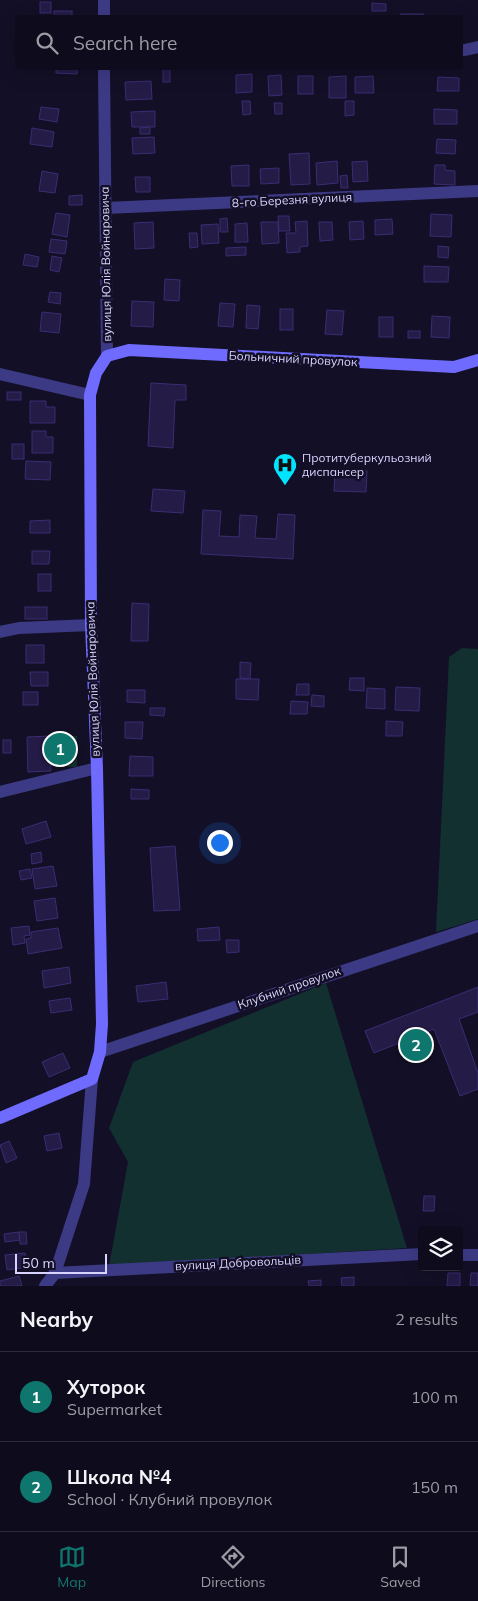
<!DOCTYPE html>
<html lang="en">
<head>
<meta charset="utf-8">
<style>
	:root { --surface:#0e0b1c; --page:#1c1929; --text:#f1f3f6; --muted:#9b9ba3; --line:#2e2b3b; --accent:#0f766e }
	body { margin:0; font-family:Mulish,sans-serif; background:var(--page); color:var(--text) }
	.controls { position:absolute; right:15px; bottom:15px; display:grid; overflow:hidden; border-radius:5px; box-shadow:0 5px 20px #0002 }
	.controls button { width:45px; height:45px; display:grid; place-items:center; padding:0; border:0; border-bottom:1px solid var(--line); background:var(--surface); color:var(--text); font:25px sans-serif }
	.scale { position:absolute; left:15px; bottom:12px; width:92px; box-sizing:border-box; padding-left:5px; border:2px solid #d9d4ff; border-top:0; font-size:14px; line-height:18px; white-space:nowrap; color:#d9d4ff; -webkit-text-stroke:4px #130f26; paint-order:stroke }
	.you { position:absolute; left:219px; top:842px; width:18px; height:18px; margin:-12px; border:4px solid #fff; border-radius:50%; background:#1a73e8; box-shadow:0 0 0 8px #1a73e833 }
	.badge { display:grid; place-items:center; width:32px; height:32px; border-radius:50%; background:var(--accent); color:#fff; font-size:16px; font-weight:700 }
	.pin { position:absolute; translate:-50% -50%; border:2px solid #fff; box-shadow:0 1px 5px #0006 }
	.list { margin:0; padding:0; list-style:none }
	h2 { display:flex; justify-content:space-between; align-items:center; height:65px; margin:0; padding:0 20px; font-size:21px }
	h2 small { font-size:16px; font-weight:400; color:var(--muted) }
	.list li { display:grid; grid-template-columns:32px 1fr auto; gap:15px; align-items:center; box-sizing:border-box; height:90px; padding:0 20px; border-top:1px solid var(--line) }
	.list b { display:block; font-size:19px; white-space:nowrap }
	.list p { margin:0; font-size:16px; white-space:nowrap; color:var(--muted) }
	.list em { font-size:16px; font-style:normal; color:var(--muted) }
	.icon { flex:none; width:28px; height:28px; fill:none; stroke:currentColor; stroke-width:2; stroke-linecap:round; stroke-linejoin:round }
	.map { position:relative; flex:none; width:478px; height:1286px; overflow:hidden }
	.search { position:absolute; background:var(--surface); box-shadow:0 5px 20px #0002; left:15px; right:15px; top:15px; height:55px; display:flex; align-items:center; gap:12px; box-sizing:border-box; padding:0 18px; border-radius:5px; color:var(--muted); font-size:19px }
	.sheet { height:245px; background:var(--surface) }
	nav { display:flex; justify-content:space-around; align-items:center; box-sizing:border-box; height:70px; border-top:1px solid var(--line); background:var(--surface); font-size:14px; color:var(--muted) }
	nav a { display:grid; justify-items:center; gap:2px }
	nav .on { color:var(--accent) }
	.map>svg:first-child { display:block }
	.green { fill:#12302f }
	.building { fill:#241b47; stroke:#3b2d73 }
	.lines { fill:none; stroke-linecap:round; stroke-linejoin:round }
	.minor { stroke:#3d3a85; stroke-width:12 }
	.secondary { stroke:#6f6bff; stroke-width:12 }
	.labels { text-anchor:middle; stroke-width:5; stroke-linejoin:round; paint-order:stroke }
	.street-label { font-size:12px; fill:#d9d4ff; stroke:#130f26 }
	.poi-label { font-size:12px; fill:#d9d4ff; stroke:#130f26; text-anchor:start }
</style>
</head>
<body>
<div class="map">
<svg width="478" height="1286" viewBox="0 0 478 1286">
	<rect width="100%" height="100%" fill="#130f26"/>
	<g class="green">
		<polygon points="462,648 478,649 478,919 436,932 449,657"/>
		<rect x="68" y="736" width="9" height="31"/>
		<polygon points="326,983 407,1248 109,1266 128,1162 109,1128 133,1062"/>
	</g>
	<g class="building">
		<rect x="40" y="2" width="11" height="11"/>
		<polygon points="372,3 386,4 386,11 372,11"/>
		<rect x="54" y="11" width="18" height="7"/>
		<rect x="401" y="14" width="22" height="4"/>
		<polygon points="56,68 77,68 77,74 56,73"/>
		<rect x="163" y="69" width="7" height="13"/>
		<polygon points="252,74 252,92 236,93 236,75"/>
		<polygon points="281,75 282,95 269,96 268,76"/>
		<rect x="298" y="76" width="15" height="18"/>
		<polygon points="346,76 346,98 329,98 329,77"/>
		<polygon points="373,76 374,93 355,93 355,77"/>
		<polygon points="438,77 459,78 459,91 437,91"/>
		<polygon points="151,81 152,99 126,100 125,82"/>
		<polygon points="242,101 250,101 251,114 243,115"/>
		<polygon points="345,101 354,101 354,115 345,116"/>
		<polygon points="274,103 282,103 282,114 275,114"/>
		<polygon points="41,107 59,109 57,122 39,119"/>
		<polygon points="434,109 457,110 457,124 434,124"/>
		<polygon points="155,111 155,127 132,127 131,112"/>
		<polygon points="150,127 150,134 140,134 140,128"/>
		<polygon points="32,128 54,132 52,147 30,144"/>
		<polygon points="154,137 155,153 133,154 132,138"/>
		<polygon points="437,139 456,140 455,154 436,153"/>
		<polygon points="309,153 310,184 291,185 289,154"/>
		<polygon points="337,161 338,183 317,185 316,163"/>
		<polygon points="367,161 368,181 353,182 352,162"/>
		<polygon points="249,165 249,186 232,186 231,166"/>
		<polygon points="435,165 445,165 445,170 455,171 455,185 434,184"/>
		<polygon points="279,168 279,183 261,184 260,169"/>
		<polygon points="42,171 58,174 55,193 39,191"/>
		<polygon points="347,175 348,188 341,188 340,176"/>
		<polygon points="135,177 150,177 150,192 136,192"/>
		<polygon points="82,195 82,205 69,205 69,196"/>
		<polygon points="56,213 70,215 67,237 52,234"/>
		<polygon points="431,214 452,215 451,237 430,236"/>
		<polygon points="278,216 289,216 290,231 279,231"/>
		<polygon points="227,218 228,232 220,232 220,219"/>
		<polygon points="392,219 393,234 375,235 375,220"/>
		<polygon points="307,221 308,246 300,247 300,252 287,253 286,233 296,233 295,222"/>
		<polygon points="363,221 364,239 350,240 349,222"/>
		<polygon points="153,222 154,248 135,249 134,223"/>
		<polygon points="261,222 278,222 279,243 262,244"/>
		<polygon points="319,222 332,222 333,240 320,241"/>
		<polygon points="247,223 248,242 235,242 235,224"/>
		<polygon points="218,224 219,243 202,244 201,225"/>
		<polygon points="189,233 197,233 198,247 190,248"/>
		<polygon points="51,239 67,241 65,254 49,252"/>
		<polygon points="438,246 449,247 448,258 438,257"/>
		<polygon points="246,247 246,255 226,256 226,248"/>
		<polygon points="25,254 39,257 37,267 23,265"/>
		<polygon points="52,256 62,258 59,272 50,270"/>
		<polygon points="424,266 449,267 448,282 424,282"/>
		<polygon points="165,279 180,280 179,301 164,300"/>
		<polygon points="50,292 61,293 60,304 48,302"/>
		<polygon points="132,301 154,302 153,327 131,326"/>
		<polygon points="220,303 235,304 233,327 218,326"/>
		<polygon points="247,305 260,306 258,329 246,328"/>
		<rect x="280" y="309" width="13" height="21"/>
		<polygon points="327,310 344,311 342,335 325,334"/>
		<polygon points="42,312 61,314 59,333 40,331"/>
		<polygon points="432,316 450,317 449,338 431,337"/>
		<rect x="379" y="317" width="14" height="20"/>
		<rect x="408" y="331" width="12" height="7"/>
		<polygon points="151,383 186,385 186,400 175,400 173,448 148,446"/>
		<rect x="7" y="392" width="14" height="8"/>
		<polygon points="30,401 46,401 46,407 55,407 55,423 30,423"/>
		<polygon points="32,431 46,431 46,437 53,437 53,453 32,453"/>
		<rect x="12" y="444" width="12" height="15"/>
		<polygon points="26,461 51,462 50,480 25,479"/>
		<polygon points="335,469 367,471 366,492 334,491"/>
		<polygon points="153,489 185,491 183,513 151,511"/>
		<polygon points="203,510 221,511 219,536 239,537 240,515 257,516 255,538 276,539 278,514 295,515 293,559 201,554"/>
		<polygon points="50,520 50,533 30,533 30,521"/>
		<polygon points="32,551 50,551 49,564 32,564"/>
		<rect x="38" y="574" width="13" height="17"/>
		<polygon points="132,603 149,604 148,641 131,641"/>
		<rect x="25" y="607" width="22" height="12"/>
		<rect x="26" y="645" width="18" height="18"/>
		<polygon points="240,662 251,663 250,679 240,678"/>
		<polygon points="30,672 48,672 48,686 31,686"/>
		<polygon points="350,678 364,678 364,691 349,690"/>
		<polygon points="236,679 259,679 258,700 236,699"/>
		<polygon points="297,684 309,684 309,695 296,695"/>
		<polygon points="396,687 420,688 419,711 395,710"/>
		<polygon points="367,688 385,689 385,709 366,708"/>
		<polygon points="127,690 145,690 145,703 127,702"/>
		<rect x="23" y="692" width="15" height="13"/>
		<polygon points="312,695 324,696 324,707 311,706"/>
		<polygon points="291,701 308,702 307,714 290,714"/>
		<polygon points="150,708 165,708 164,716 150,715"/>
		<polygon points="386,721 403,722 402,736 386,736"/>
		<polygon points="125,722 143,722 142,739 125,738"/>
		<polygon points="50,736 51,771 28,772 27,737"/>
		<rect x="3" y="740" width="8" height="13"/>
		<polygon points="130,756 153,757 153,776 129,776"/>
		<polygon points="131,789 149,790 149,799 131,799"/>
		<polygon points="46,821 51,837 26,844 22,829"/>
		<polygon points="175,846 180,910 154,911 150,848"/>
		<polygon points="41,852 42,862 32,864 31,854"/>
		<polygon points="53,866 57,886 35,889 32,869"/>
		<polygon points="30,869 32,878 21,880 19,871"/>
		<polygon points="55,898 58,918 37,921 34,901"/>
		<polygon points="29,926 30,935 24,936 25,943 13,945 11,928"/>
		<polygon points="219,927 220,940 198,941 197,929"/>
		<polygon points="58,928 62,948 28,954 26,939 31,938 31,932"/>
		<polygon points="226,940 239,940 239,952 227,953"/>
		<polygon points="69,967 71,983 44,988 42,971"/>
		<polygon points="166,982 168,999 138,1002 136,986"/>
		<polygon points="478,987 478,1012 459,1019 478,1073 478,1089 460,1096 434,1029 374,1053 365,1031"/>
		<polygon points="70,998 72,1010 51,1013 49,1001"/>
		<polygon points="63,1053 70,1068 49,1077 42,1062"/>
		<polygon points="59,1133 62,1148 47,1151 44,1136"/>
		<polygon points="9,1141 17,1158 6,1163 0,1145"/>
		<polygon points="424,1196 435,1196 434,1211 423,1211"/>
		<polygon points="19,1232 20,1240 5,1242 4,1234"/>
		<polygon points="19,1232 26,1232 27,1244 20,1244"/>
		<polygon points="25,1253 27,1267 7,1270 5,1255"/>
		<polygon points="448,1273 460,1273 460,1286 447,1286"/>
		<polygon points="471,1273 478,1273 478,1286 470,1286"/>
		<polygon points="19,1276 22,1286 0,1286 0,1281"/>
		<polygon points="354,1277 354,1286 342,1286 341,1278"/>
		<polygon points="321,1280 321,1286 309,1286 308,1281"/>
	</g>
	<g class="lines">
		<g class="minor">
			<polyline points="104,0 104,18"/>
			<polyline points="460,51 478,47"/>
			<polyline points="104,68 107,356"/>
			<polyline points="106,208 478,191"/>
			<polyline points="0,374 90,395"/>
			<polyline points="0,632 19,628 91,625"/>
			<polyline points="0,792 97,768"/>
			<polyline points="100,1052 478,926"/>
			<polyline points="459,1255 478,1255"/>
			<polyline points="55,1273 422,1254"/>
			<polyline points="45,1286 55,1273 84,1184 92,1079"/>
		</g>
		<polyline class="secondary" points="0,1118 92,1079 100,1052 102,1024 97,768 91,625 90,395 96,373 107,356 129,350 454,367 478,360"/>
	</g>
	<defs>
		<g id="hospital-pin" transform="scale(1.25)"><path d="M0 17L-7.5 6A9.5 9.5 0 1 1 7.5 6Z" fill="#00e5ff" stroke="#130f26"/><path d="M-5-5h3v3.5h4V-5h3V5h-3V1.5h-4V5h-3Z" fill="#111"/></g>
	</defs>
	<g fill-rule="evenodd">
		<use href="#hospital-pin" x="285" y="465"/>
	</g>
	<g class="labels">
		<g class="street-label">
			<text transform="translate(292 200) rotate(-3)" y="4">8-го Березня вулиця</text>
			<text transform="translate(106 264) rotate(-91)" y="4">вулиця Юлія Войнаровича</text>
			<text transform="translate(293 359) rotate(3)" y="4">Больничний провулок</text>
			<text transform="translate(93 679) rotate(-92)" y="4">вулиця Юлія Войнаровича</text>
			<text transform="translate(289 988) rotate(-19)" y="4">Клубний провулок</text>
			<text transform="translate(238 1263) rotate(-3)" y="4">вулиця Добровольців</text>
		</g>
		<g class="poi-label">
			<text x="302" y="462">Протитуберкульозний<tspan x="302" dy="14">диспансер</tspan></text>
		</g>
	</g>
</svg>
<div class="controls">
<button><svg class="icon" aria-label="layers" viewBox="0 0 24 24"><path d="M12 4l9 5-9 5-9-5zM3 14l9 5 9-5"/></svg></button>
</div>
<div class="scale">50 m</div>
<div class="you"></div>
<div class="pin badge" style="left:60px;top:749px">1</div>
<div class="pin badge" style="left:416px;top:1045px">2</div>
<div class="search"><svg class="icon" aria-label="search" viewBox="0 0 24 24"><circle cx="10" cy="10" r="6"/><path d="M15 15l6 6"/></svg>Search here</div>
</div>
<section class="sheet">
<h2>Nearby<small>2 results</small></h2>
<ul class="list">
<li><span class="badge">1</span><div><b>Хуторок</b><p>Supermarket</p></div><em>100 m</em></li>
<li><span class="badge">2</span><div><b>Школа №4</b><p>School · Клубний провулок</p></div><em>150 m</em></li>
</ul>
</section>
<nav>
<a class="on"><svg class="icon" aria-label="map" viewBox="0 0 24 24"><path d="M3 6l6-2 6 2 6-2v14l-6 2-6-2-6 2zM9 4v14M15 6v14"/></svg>Map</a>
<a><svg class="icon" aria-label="directions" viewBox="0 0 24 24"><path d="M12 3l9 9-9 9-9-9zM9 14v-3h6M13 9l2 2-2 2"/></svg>Directions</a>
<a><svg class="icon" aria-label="saved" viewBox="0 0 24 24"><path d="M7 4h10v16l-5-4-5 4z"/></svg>Saved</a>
</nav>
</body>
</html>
